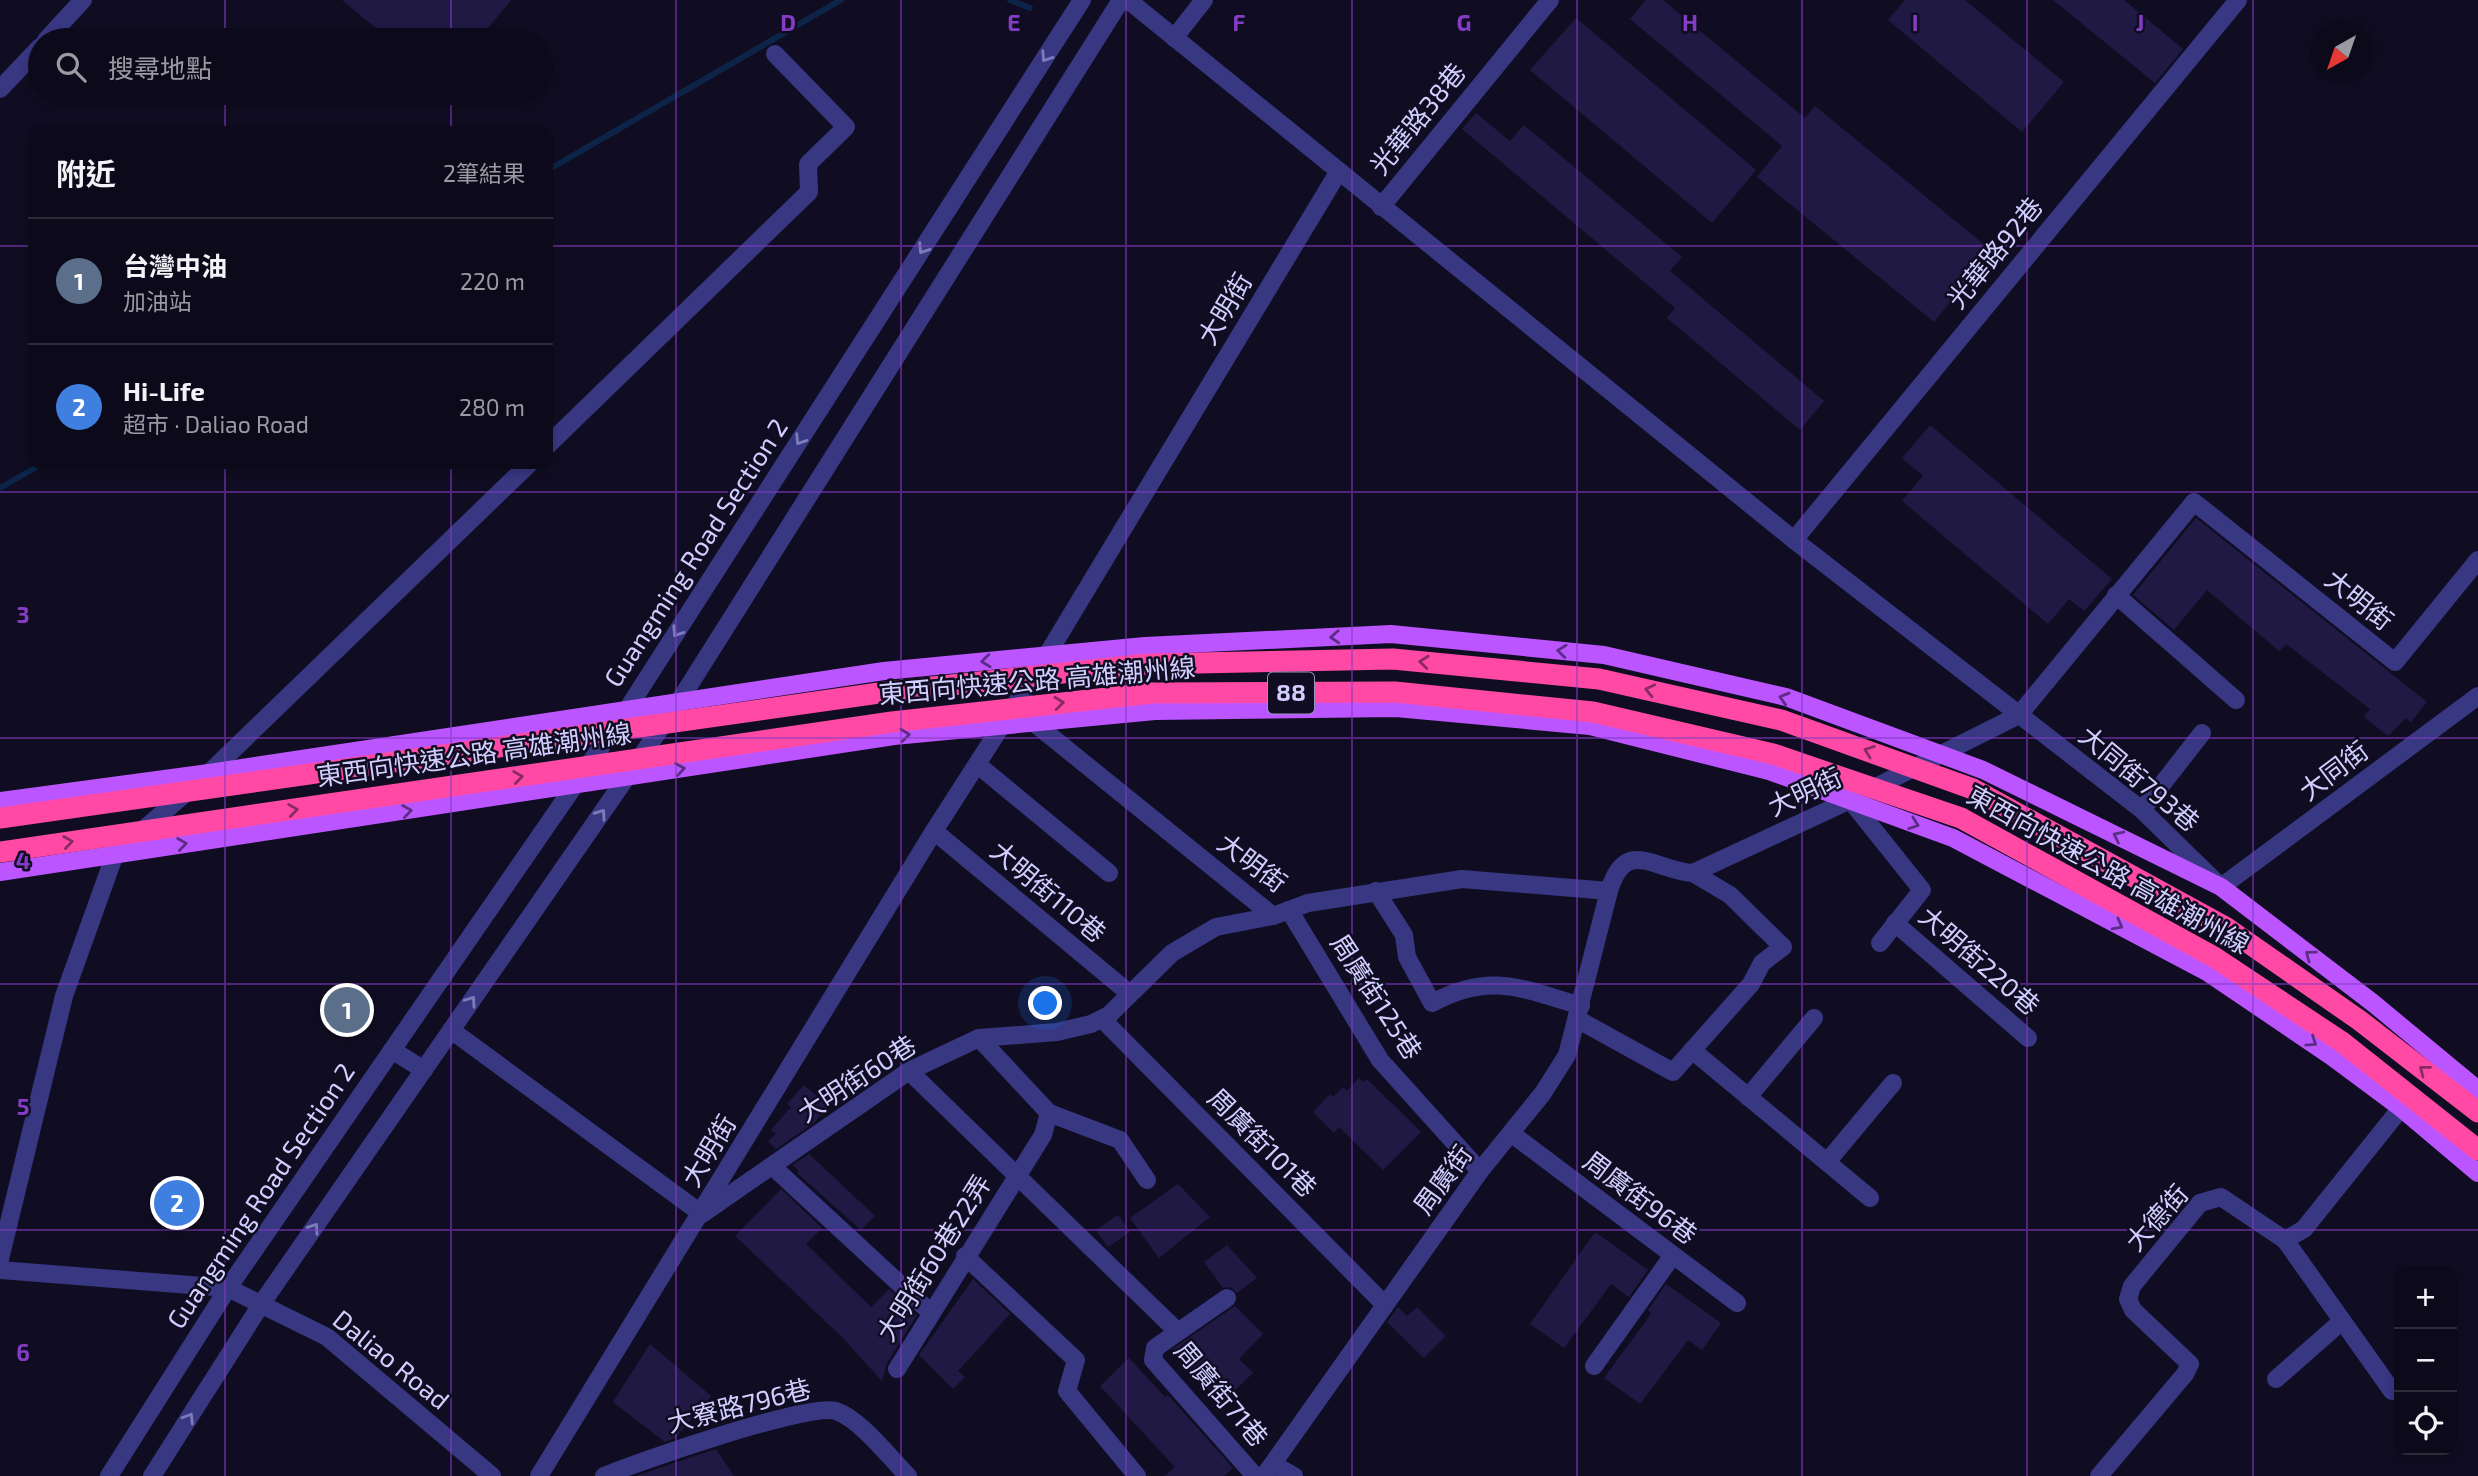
<!DOCTYPE html>
<html lang="zh-TW">
<head>
<meta charset="utf-8">
<style>
	:root { --surface:#0c0a1a; --page:#1a1827; --text:#f1f3f6; --muted:#9a9aa2; --line:#2c2b39; --accent:#db2777 }
	body { margin:0; font-family:"Exo 2","Noto Sans TC",sans-serif; background:var(--page); color:var(--text) }
	.controls { position:absolute; right:21px; bottom:21px; display:grid; overflow:hidden; border-radius:14px; box-shadow:0 4px 10px #0003 }
	.controls button { width:63px; height:63px; display:grid; place-items:center; padding:0; border:0; border-bottom:2px solid var(--line); background:var(--surface); color:var(--text); font:35px sans-serif }
	.compass { position:absolute; left:2310px; top:21px; width:63px; height:63px; border-radius:50%; background:var(--surface); box-shadow:0 4px 10px #0003; rotate:220deg }
	.you { position:absolute; left:1046px; top:1004px; width:24px; height:24px; margin:-18px; border:5px solid #fff; border-radius:50%; background:#1a73e8; box-shadow:0 0 0 10px #1a73e833 }
	.badge { display:grid; place-items:center; width:46px; height:46px; border-radius:50%; background:var(--accent); color:#fff; font-size:23px; font-weight:700 }
	.pin { position:absolute; translate:-50% -50%; border:4px solid #fff; box-shadow:0 2px 7px #0006 }
	.list { margin:0; padding:0; list-style:none }
	h2 { display:flex; justify-content:space-between; align-items:center; height:91px; margin:0; padding:0 28px; font-size:30px }
	h2 small { font-size:23px; font-weight:400; color:var(--muted) }
	.list li { display:grid; grid-template-columns:46px 1fr auto; gap:21px; align-items:center; box-sizing:border-box; height:126px; padding:0 28px; border-top:2px solid var(--line) }
	.list b { display:block; font-size:26px; white-space:nowrap }
	.list p { margin:0; font-size:23px; white-space:nowrap; color:var(--muted) }
	.list em { font-size:23px; font-style:normal; color:var(--muted) }
	.icon { flex:none; width:38px; height:38px; fill:none; stroke:currentColor; stroke-width:2; stroke-linecap:round; stroke-linejoin:round }
	.map { position:relative; flex:none; width:2478px; height:1476px; overflow:hidden }
	.search { position:absolute; background:var(--surface); box-shadow:0 4px 10px #0003; left:28px; top:28px; width:525px; height:77px; display:flex; align-items:center; gap:18px; box-sizing:border-box; padding:0 24px; border-radius:38px; color:var(--muted); font-size:26px }
	.panel { position:absolute; background:var(--surface); box-shadow:0 4px 10px #0003; left:28px; top:126px; width:525px; height:343px; border-radius:14px }
	.map>svg:first-child { display:block }
	.lines { fill:none; stroke-linecap:round; stroke-linejoin:round }
	.stream { stroke:#0b2447; stroke-width:6 }
	.building { fill:#201943 }
	.minor { stroke:#383782; stroke-width:18 }
	.major { stroke:#b5f; stroke-width:18 }
	.highway { stroke:#ff49a5; stroke-width:21 }
	.oneway { stroke:#7d7bba }
	.oneway2 { stroke:#5d2d85 }
	.oneway3 { stroke:#882b64 }
	.grid { fill:none; stroke:#843cc5; stroke-width:2; stroke-opacity:0.55 }
	.labels { text-anchor:middle; stroke-width:5; stroke-linejoin:round; paint-order:stroke }
	.shield { fill:#100d22; stroke:#9894bd; stroke-width:2 }
	.shield-label { font-size:24px; font-weight:bold; fill:#d2ceff }
	.street-label { font-size:26px; fill:#d2ceff; stroke:#100d22 }
	.grid-label { font-size:23px; text-anchor:middle; font-weight:bold; fill:#843cc5; stroke:#100d22; stroke-width:5; stroke-linejoin:round; paint-order:stroke }
</style>
</head>
<body>
<div class="map">
<svg width="2478" height="1476" viewBox="0 0 2478 1476">
	<rect width="100%" height="100%" fill="#100d22"/>
	<g class="lines">
		<g class="stream">
			<polyline points="1010,0 1030,8"/>
			<polyline points="548,170 841,0"/>
			<polyline points="0,488 42,464"/>
		</g>
	</g>
	<g class="building">
		<polygon points="342,0 511,0 478,40 390,40"/>
		<polygon points="1646,0 1663,0 1805,118 1815,106 1992,251 1934,322 1757,177 1782,146 1630,19"/>
		<polygon points="1905,0 1965,0 2064,82 2022,132 1888,20"/>
		<polygon points="2053,0 2124,0 2183,49 2155,83"/>
		<polygon points="1576,18 1756,170 1712,223 1530,70"/>
		<polygon points="1476,113 1510,141 1524,125 1682,257 1670,271 1824,401 1800,430 1667,318 1675,308 1462,129"/>
		<polygon points="1930,425 2112,579 2084,611 2069,599 2048,624 1902,501 1923,476 1902,458"/>
		<polygon points="2196,518 2427,702 2411,722 2406,718 2388,736 2364,717 2370,709 2286,644 2279,651 2207,590 2174,630 2133,595"/>
		<polygon points="1359,1078 1363,1082 1367,1079 1421,1132 1383,1170 1339,1127 1334,1133 1313,1112 1330,1094 1333,1097 1343,1087 1347,1091"/>
		<polygon points="804,1085 828,1106 814,1123 776,1149 768,1141 776,1134 771,1130 791,1107 787,1104"/>
		<polygon points="809,1154 875,1216 861,1230 797,1173 799,1171 793,1165"/>
		<polygon points="1178,1184 1210,1217 1159,1258 1130,1218"/>
		<polygon points="781,1189 822,1228 806,1244 871,1307 889,1289 917,1315 887,1363 882,1381 842,1337 735,1236"/>
		<polygon points="1118,1215 1130,1232 1108,1247 1096,1230"/>
		<polygon points="1595,1232 1648,1270 1629,1297 1611,1284 1564,1348 1530,1324"/>
		<polygon points="1227,1245 1257,1278 1237,1293 1231,1287 1223,1288 1204,1262"/>
		<polygon points="973,1279 1010,1314 958,1371 965,1377 953,1389 919,1355"/>
		<polygon points="1666,1284 1721,1323 1702,1350 1688,1340 1640,1404 1604,1378 1651,1314 1648,1310"/>
		<polygon points="1235,1306 1263,1334 1239,1359 1253,1373 1222,1403 1171,1350"/>
		<polygon points="1398,1307 1407,1316 1417,1307 1446,1336 1424,1358 1387,1322"/>
		<polygon points="650,1344 711,1396 675,1438 665,1442 613,1402"/>
		<polygon points="1129,1358 1165,1397 1168,1395 1233,1468 1224,1476 1165,1476 1175,1467 1100,1386"/>
		<polygon points="716,1449 734,1476 636,1476 689,1458"/>
	</g>
	<g class="lines">
		<g class="minor">
			<polyline points="1128,0 1794,540 2142,810 2221,887 2478,696"/>
			<polyline points="1174,38 1204,0"/>
			<polyline points="46,40 83,0"/>
			<polyline points="0,89 40,47"/>
			<polyline points="1381,207 1550,0"/>
			<polyline points="548,445 809,192 808,164 846,127 775,54"/>
			<polyline points="1794,540 2238,0"/>
			<polyline points="2116,595 2236,700"/>
			<polyline points="1033,722 1273,916"/>
			<polyline points="978,765 1109,873"/>
			<polyline points="1850,800 1922,890 1880,943"/>
			<polyline points="2142,810 2202,733"/>
			<polyline points="934,831 1129,993"/>
			<path d="M1376 891 1404 935 1407 957 1432 1003C1490 972 1521 988 1581 1006"/>
			<polyline points="1289,910 1380,1060 1480,1171"/>
			<polyline points="1895,923 2028,1038"/>
			<polyline points="1102,1019 1385,1305"/>
			<polyline points="1577,1019 1673,1072 1751,984 1762,963 1783,947 1730,895 1693,873"/>
			<polyline points="451,1030 702,1214 909,1071 979,1038 1057,1032 1091,1024 1109,1015 1172,953 1216,927 1273,916 1308,903 1462,879 1609,891"/>
			<polyline points="979,1038 1049,1113"/>
			<polyline points="392,1050 424,1070"/>
			<polyline points="1692,1050 1870,1198"/>
			<polyline points="909,1071 1176,1330"/>
			<polyline points="1748,1097 1814,1018"/>
			<polyline points="1512,1134 1737,1303"/>
			<polyline points="1827,1162 1893,1083"/>
			<polyline points="772,1166 930,1312"/>
			<polyline points="2285,1240 2392,1391"/>
			<polyline points="965,1256 1076,1360 1067,1391 1137,1476"/>
			<polyline points="0,1259 64,996 115,854 209,773 529,464"/>
			<polyline points="0,1270 228,1288 327,1337 492,1476"/>
			<polyline points="1227,1298 1155,1348 1153,1360 1255,1476"/>
			<polyline points="1594,1366 1673,1255"/>
			<polyline points="897,1369 1043,1135 1049,1113 1120,1140 1147,1180"/>
			<polyline points="2276,1379 2342,1321"/>
			<polyline points="1273,1464 1294,1476"/>
			<polyline points="109,1476 228,1288 628,708 1082,0"/>
			<polyline points="152,1476 262,1303 678,703 1121,0"/>
			<polyline points="539,1476 934,831 1047,655 1339,171"/>
			<path d="M604 1476C637 1462 810 1402 836 1411 860 1419 890 1458 908 1476"/>
			<path d="M1264 1476 1480 1171 1543 1093 1567 1055 1609 891C1626 836 1653 870 1693 873L1850 800 2019 715 2194 502 2395 662 2478 560"/>
			<polyline points="2099,1476 2185,1374 2190,1364 2133,1310 2128,1299 2132,1286 2200,1203 2221,1197 2285,1240 2304,1229 2401,1108"/>
		</g>
		<g class="major">
			<polyline points="0,801 209,773 884,671 1145,646 1391,634 1604,655 1786,697 1983,770 2221,887 2373,1003 2478,1090"/>
			<polyline points="0,872 894,736 1155,711 1396,708 1590,726 1769,771 1953,838 2207,972 2331,1056 2401,1108 2478,1173"/>
		</g>
		<g class="highway">
			<polyline points="0,818 886,692 1147,664 1393,659 1599,679 1781,720 1973,789 2227,928 2359,1020 2478,1112"/>
			<polyline points="0,852 892,722 1152,693 1395,692 1593,712 1773,754 1961,818 2214,957 2342,1042 2478,1150"/>
		</g>
	</g>
	<defs><path id="oneway-chevron" d="M-2-3.5L2.5 0L-2 3.5" fill="none" stroke-width="1.6" stroke-linecap="round" stroke-linejoin="round" transform="scale(1.75)"/></defs>
	<g class="oneway">
		<use href="#oneway-chevron" transform="translate(1046 57) rotate(123)"/>
		<use href="#oneway-chevron" transform="translate(923 249) rotate(123)"/>
		<use href="#oneway-chevron" transform="translate(800 440) rotate(123)"/>
		<use href="#oneway-chevron" transform="translate(677 632) rotate(123)"/>
		<use href="#oneway-chevron" transform="translate(601 814) rotate(-55)"/>
		<use href="#oneway-chevron" transform="translate(471 1001) rotate(-55)"/>
		<use href="#oneway-chevron" transform="translate(314 1228) rotate(-55)"/>
		<use href="#oneway-chevron" transform="translate(189 1418) rotate(-58)"/>
	</g>
	<g class="oneway2">
		<use href="#oneway-chevron" transform="translate(1335 637) rotate(177)"/>
		<use href="#oneway-chevron" transform="translate(1562 651) rotate(-174)"/>
		<use href="#oneway-chevron" transform="translate(986 661) rotate(174)"/>
		<use href="#oneway-chevron" transform="translate(1784 698) rotate(-164)"/>
		<use href="#oneway-chevron" transform="translate(905 735) rotate(-6)"/>
		<use href="#oneway-chevron" transform="translate(680 769) rotate(-9)"/>
		<use href="#oneway-chevron" transform="translate(407 811) rotate(-8)"/>
		<use href="#oneway-chevron" transform="translate(1914 824) rotate(20)"/>
		<use href="#oneway-chevron" transform="translate(2118 836) rotate(-154)"/>
		<use href="#oneway-chevron" transform="translate(182 844) rotate(-8)"/>
		<use href="#oneway-chevron" transform="translate(2118 925) rotate(28)"/>
		<use href="#oneway-chevron" transform="translate(2310 955) rotate(-143)"/>
		<use href="#oneway-chevron" transform="translate(2312 1042) rotate(34)"/>
	</g>
	<g class="oneway3">
		<use href="#oneway-chevron" transform="translate(1424 662) rotate(-174)"/>
		<use href="#oneway-chevron" transform="translate(1650 690) rotate(-167)"/>
		<use href="#oneway-chevron" transform="translate(1059 703) rotate(-6)"/>
		<use href="#oneway-chevron" transform="translate(1869 751) rotate(-160)"/>
		<use href="#oneway-chevron" transform="translate(518 777) rotate(-8)"/>
		<use href="#oneway-chevron" transform="translate(293 810) rotate(-8)"/>
		<use href="#oneway-chevron" transform="translate(68 842) rotate(-8)"/>
		<use href="#oneway-chevron" transform="translate(2424 1070) rotate(-142)"/>
	</g>
	<path class="grid" d="M225 0V40M451 0V40M676 0V1476M901 0V1476M1126 0V1476M1352 0V1476M1577 0V1476M1802 0V1476M2027 0V1476M2253 0V1476M225 93V131M451 93V131M0 246H33M548 246H2478M225 464V1476M451 464V1476M0 492H2478M0 738H2478M0 984H2478M0 1230H2478"/>
	<g class="labels">
		<rect class="shield" x="1268" y="672.5" width="46" height="41" rx="5"/>
		<g class="shield-label">
			<text x="1291" y="701">88</text>
		</g>
		<g class="street-label">
			<text transform="translate(1418 119) rotate(-51)" y="9">光華路38巷</text>
			<text transform="translate(1995 253) rotate(-51)" y="9">光華路92巷</text>
			<text transform="translate(1225 309) rotate(-59)" y="9">大明街</text>
			<text transform="translate(696 553) rotate(-57)" y="9">Guangming Road Section 2</text>
			<text transform="translate(2359 600) rotate(39)" y="9">大明街</text>
			<text transform="translate(1037 681) rotate(-5)" y="9">東西向快速公路 高雄潮州線</text>
			<text transform="translate(474 755) rotate(-8)" y="9">東西向快速公路 高雄潮州線</text>
			<text transform="translate(2334 771) rotate(-37)" y="9">大同街</text>
			<text transform="translate(2139 779) rotate(40)" y="9">大同街793巷</text>
			<text transform="translate(1805 792) rotate(-25)" y="9">大明街</text>
			<text transform="translate(1252 863) rotate(37)" y="9">大明街</text>
			<text transform="translate(2108 870) rotate(29)" y="9">東西向快速公路 高雄潮州線</text>
			<text transform="translate(1048 892) rotate(40)" y="9">大明街110巷</text>
			<text transform="translate(1979 961) rotate(41)" y="9">大明街220巷</text>
			<text transform="translate(1376 997) rotate(57)" y="9">周廣街125巷</text>
			<text transform="translate(857 1079) rotate(-33)" y="9">大明街60巷</text>
			<text transform="translate(1262 1143) rotate(45)" y="9">周廣街101巷</text>
			<text transform="translate(709 1151) rotate(-59)" y="9">大明街</text>
			<text transform="translate(1443 1180) rotate(-54)" y="9">周廣街</text>
			<text transform="translate(261 1196) rotate(-56)" y="9">Guangming Road Section 2</text>
			<text transform="translate(1640 1198) rotate(37)" y="9">周廣街96巷</text>
			<text transform="translate(2157 1218) rotate(-48)" y="9">大德街</text>
			<text transform="translate(934 1258) rotate(-58)" y="9">大明街60巷22弄</text>
			<text transform="translate(391 1360) rotate(39)" y="9">Daliao Road</text>
			<text transform="translate(1221 1394) rotate(50)" y="9">周廣街71巷</text>
			<text transform="translate(739 1406) rotate(-14)" y="9">大寮路796巷</text>
		</g>
	</g>
	<g class="grid-label">
		<text x="788" y="31">D</text>
		<text x="1014" y="31">E</text>
		<text x="1239" y="31">F</text>
		<text x="1464" y="31">G</text>
		<text x="1690" y="31">H</text>
		<text x="1915" y="31">I</text>
		<text x="2140" y="31">J</text>
		<text x="23" y="623">3</text>
		<text x="23" y="869">4</text>
		<text x="23" y="1115">5</text>
		<text x="23" y="1361">6</text>
	</g>
</svg>
<div class="controls">
<button>+</button>
<button>−</button>
<button><svg class="icon" aria-label="locate" viewBox="0 0 24 24"><circle cx="12" cy="12" r="6"/><path d="M12 2v4M12 18v4M2 12h4M18 12h4"/></svg></button>
</div>
<svg class="compass" viewBox="-18 -18 36 36"><path d="M0-13l5 13h-10z" fill="#e53935"/><path d="M0 13l5-13h-10z" fill="#9a9aa2"/></svg>
<div class="you"></div>
<div class="pin badge" style="left:347px;top:1010px;background:#5c6f8a">1</div>
<div class="pin badge" style="left:177px;top:1203px;background:#3f7fe0">2</div>
<div class="search"><svg class="icon" aria-label="search" viewBox="0 0 24 24"><circle cx="10" cy="10" r="6"/><path d="M15 15l6 6"/></svg>搜尋地點</div>
<section class="panel">
<h2>附近<small>2筆結果</small></h2>
<ul class="list">
<li><span class="badge" style="background:#5c6f8a">1</span><div><b>台灣中油</b><p>加油站</p></div><em>220 m</em></li>
<li><span class="badge" style="background:#3f7fe0">2</span><div><b>Hi-Life</b><p>超市 · Daliao Road</p></div><em>280 m</em></li>
</ul>
</section>
</div>
</body>
</html>
